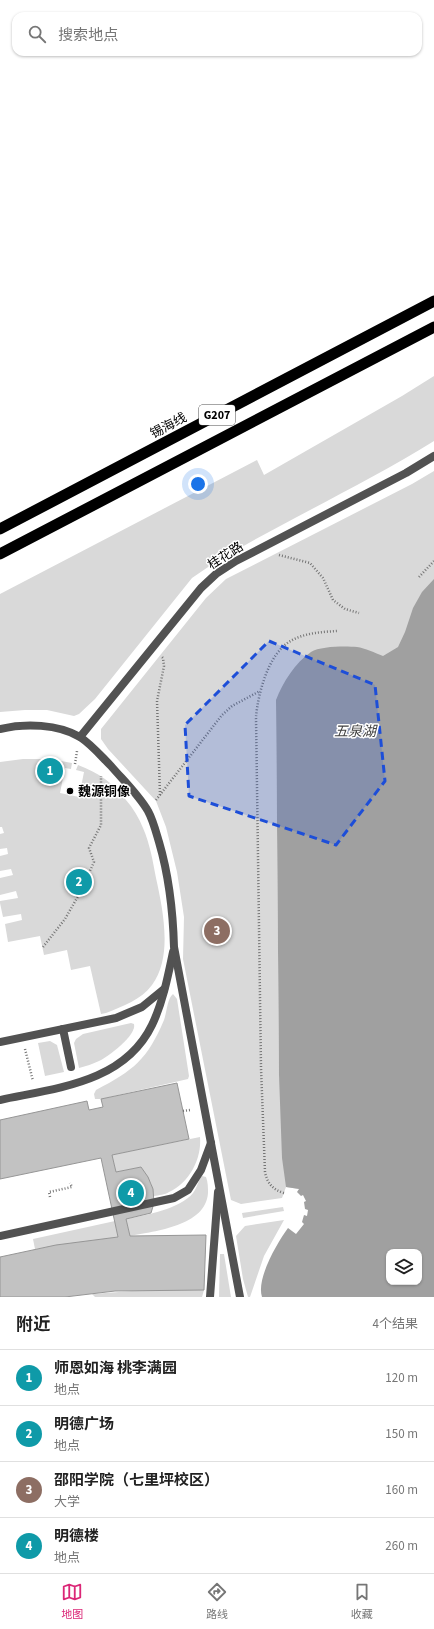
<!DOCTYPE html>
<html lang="zh">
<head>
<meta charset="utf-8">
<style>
	:root { --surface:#fff; --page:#f2f2f2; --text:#222; --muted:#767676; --line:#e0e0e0; --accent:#db2777 }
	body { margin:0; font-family:"Source Sans 3","Noto Sans SC",sans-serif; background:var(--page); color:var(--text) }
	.controls { position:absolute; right:12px; bottom:12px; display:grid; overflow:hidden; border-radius:8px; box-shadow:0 1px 3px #0004 }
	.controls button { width:36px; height:36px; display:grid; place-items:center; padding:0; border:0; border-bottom:1px solid var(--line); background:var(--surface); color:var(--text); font:20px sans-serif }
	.you { position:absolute; left:198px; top:484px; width:14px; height:14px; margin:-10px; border:3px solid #fff; border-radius:50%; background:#1a73e8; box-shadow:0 0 0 6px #1a73e833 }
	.badge { display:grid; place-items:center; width:26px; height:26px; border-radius:50%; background:var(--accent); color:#fff; font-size:13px; font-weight:700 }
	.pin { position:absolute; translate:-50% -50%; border:2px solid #fff; box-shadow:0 1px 4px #0006 }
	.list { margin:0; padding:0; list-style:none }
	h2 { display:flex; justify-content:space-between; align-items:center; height:52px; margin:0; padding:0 16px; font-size:17px }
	h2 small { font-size:13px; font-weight:400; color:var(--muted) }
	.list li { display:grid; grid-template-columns:26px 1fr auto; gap:12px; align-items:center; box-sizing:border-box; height:56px; padding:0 16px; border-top:1px solid var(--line) }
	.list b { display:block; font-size:15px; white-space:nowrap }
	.list p { margin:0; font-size:13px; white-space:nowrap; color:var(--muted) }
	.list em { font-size:13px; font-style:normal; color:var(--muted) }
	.icon { flex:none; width:22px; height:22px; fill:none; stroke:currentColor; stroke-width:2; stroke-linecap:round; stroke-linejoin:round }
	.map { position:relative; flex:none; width:434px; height:1297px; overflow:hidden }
	.search { position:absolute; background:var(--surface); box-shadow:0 1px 3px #0004; left:12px; right:12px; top:12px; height:44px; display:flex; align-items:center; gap:10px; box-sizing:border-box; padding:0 14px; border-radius:12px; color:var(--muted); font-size:15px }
	.sheet { height:276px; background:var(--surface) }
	nav { display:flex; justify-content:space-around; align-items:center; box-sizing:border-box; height:56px; border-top:1px solid var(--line); background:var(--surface); font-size:11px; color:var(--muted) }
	nav a { display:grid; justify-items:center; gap:2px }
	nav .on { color:var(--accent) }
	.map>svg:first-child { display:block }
	.green { fill:#d9d9d9 }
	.water { fill:#a0a0a0; fill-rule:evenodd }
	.building { fill:#c2c2c2; stroke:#969696 }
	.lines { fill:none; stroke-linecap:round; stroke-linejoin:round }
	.path { stroke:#747474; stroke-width:2.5; stroke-dasharray:1 2; stroke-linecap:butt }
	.service { stroke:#525252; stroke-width:8 }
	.trunk { stroke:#000; stroke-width:11 }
	.marked { fill:#1d4ed8; fill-opacity:0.2; stroke:#1d4ed8; stroke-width:3; stroke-dasharray:8 5; stroke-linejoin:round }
	.poi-dot { fill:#000; stroke:#fff; stroke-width:1.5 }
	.labels { text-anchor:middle; stroke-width:3; stroke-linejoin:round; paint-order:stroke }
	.shield { fill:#fff; stroke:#4c4c4c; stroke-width:1 }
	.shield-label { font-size:12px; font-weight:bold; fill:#000 }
	.street-label { font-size:13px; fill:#000; stroke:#fff }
	.poi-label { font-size:13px; font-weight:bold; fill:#000; stroke:#fff; text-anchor:start }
	.water-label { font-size:14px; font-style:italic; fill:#414141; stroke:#fff }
</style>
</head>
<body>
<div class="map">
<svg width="434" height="1297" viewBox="0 0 434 1297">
	<rect width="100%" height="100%" fill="#fff"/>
	<g class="green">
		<path d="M434 376V441C389 469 342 493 295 518 260 537 224 555 192 578L95 699 79 714 74 716 47 710H25L0 712V594L257 460 264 475 402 396Z"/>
		<polygon points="434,471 434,679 276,700 279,1075 299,1189 286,1187 282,1198 241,1204 231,1200 183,959 184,917 177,872 166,827 156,801 108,749 101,739 101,729 206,598 226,579 412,484"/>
		<path d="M23 759H50L72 763 71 769 65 768 60 793 79 797 84 772 76 770 78 765C98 773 113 782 126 800 133 808 139 818 143 828 150 844 153 862 156 878 163 910 173 957 152 985 141 1000 123 1006 106 1013L101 1014 90 966 71 970 67 950 44 955 40 936 8 942 5 924 22 920 21 914 3 917 0 903V901L18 898 16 891 0 895V878L13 875 11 869 0 871V856L8 854 7 848 0 849V834L4 833 2 827H0V762Z"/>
		<path d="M173 994 177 999 189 1076 188 1079 101 1099H95L94 1094 96 1090C134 1070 147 1060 164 1020 167 1012 167 999 173 994Z"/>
		<path d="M131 1023 134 1024C137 1035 109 1056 99 1061 93 1064 86 1066 79 1068L74 1043 76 1039 83 1034Z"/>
		<polygon points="50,1041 57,1045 64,1072 45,1076 38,1043"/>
		<path d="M200 1137C202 1159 189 1183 169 1192 165 1195 159 1195 154 1196L151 1183 141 1167 116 1172 112 1155Z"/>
		<path d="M202 1176 206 1177C208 1182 208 1188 208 1193 206 1226 155 1231 130 1236L126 1219C146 1215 180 1209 193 1193 197 1188 198 1181 202 1176Z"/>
		<polygon points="283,1207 284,1211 243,1218 242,1213"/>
		<polygon points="284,1220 264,1256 250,1297 248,1297 243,1279 236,1236 245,1226"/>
		<polygon points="115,1221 118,1237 35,1249 33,1239"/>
		<polygon points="220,1254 224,1254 231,1297 219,1297"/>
		<polygon points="159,1289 204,1290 202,1297 95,1297 92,1294"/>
	</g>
	<path class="water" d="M434 579V1297H262C256 1279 277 1243 288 1228L296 1234 304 1224 302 1222 304 1215 307 1216 308 1210 305 1209 304 1202 306 1201 303 1195 301 1196 297 1192 299 1189 286 1187 282 1158 279 1075 276 700C283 682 295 663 311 652 320 646 346 646 357 647 365 648 375 653 383 656L398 647 405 632 413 608 422 592ZM389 1252H419V1282H389Z"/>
	<polygon class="building" points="177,1083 189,1139 112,1155 116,1172 141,1167 148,1177 153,1189 154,1203 151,1213 126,1219 130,1236 206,1235 204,1290 115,1291 65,1297 0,1297 0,1257 56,1245 118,1237 101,1158 0,1179 0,1120 87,1101 89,1110 103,1107 101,1099"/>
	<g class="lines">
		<g class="path">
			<polyline points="279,555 310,563 323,578 333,600 345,609 359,613"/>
			<polyline points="419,577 434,561"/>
			<polyline points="75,764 77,751"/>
			<polyline points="160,795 157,701 164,666 163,658 161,656"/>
			<polyline points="156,800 222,715 232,706 260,691"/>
			<polyline points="43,947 65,919 81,891 94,862 89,848 101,825 101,776"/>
			<polyline points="25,1049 33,1081"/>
			<polyline points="183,1111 190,1110"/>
			<path d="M284 1193C273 1190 267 1183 265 1172L261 1068 256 717C258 694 268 655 289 642 303 633 321 632 337 631"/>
			<polyline points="50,1197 49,1192 72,1187 70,1183"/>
		</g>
		<g class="service">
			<path d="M0 729C25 723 58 724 80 737 92 745 101 756 111 766 123 780 138 794 148 811 153 820 156 832 159 842 169 876 173 911 174 947L240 1297"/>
			<polyline points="80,737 201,588 216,574 236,561 406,473 434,456"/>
			<polyline points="63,1029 71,1067"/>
			<polyline points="0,1042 116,1018 142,1007 164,989"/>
			<path d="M0 1100C56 1088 124 1083 152 1025 163 1002 168 976 173 952"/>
			<polyline points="0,1236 174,1198 188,1190 201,1170 211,1143"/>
			<polyline points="210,1297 218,1192"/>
		</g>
		<g class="trunk">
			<polyline points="0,529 434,301"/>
			<polyline points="0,554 434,327"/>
		</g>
	</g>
	<path class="marked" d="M269 641 375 685 385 781 336 845 189 796 185 725Z"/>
	<circle class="poi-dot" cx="70" cy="791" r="4"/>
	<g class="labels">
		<rect class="shield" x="199" y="405" width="36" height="20" rx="3"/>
		<g class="shield-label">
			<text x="217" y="419">G207</text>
		</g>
		<g class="street-label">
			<text transform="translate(168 425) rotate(-28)" y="5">锡海线</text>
			<text transform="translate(225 555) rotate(-33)" y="5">桂花路</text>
		</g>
		<g class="poi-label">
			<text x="78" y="796">魏源铜像</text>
		</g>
		<g class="water-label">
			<text x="355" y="736">五泉湖</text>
		</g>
	</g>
</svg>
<div class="controls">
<button><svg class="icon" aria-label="layers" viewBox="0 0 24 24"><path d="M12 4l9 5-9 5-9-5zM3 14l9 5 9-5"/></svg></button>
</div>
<div class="you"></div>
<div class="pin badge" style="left:50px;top:771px;background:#0f9aa8">1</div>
<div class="pin badge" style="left:79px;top:882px;background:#0f9aa8">2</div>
<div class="pin badge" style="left:217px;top:931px;background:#8d6e63">3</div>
<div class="pin badge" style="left:131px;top:1193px;background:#0f9aa8">4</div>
<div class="search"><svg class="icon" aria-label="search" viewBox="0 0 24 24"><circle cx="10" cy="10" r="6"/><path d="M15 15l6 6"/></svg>搜索地点</div>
</div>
<section class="sheet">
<h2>附近<small>4个结果</small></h2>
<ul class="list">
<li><span class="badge" style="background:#0f9aa8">1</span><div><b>师恩如海 桃李满园</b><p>地点</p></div><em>120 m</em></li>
<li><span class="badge" style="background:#0f9aa8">2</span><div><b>明德广场</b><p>地点</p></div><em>150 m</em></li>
<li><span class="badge" style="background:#8d6e63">3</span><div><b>邵阳学院（七里坪校区）</b><p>大学</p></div><em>160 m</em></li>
<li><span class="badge" style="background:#0f9aa8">4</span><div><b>明德楼</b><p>地点</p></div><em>260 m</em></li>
</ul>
</section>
<nav>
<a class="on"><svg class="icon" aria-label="map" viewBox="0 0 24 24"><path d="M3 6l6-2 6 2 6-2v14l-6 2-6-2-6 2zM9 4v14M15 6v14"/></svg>地图</a>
<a><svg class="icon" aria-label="directions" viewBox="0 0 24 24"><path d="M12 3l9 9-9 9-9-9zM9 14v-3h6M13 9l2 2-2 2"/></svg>路线</a>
<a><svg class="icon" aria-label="saved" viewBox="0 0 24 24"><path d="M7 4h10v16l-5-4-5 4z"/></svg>收藏</a>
</nav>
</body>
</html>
